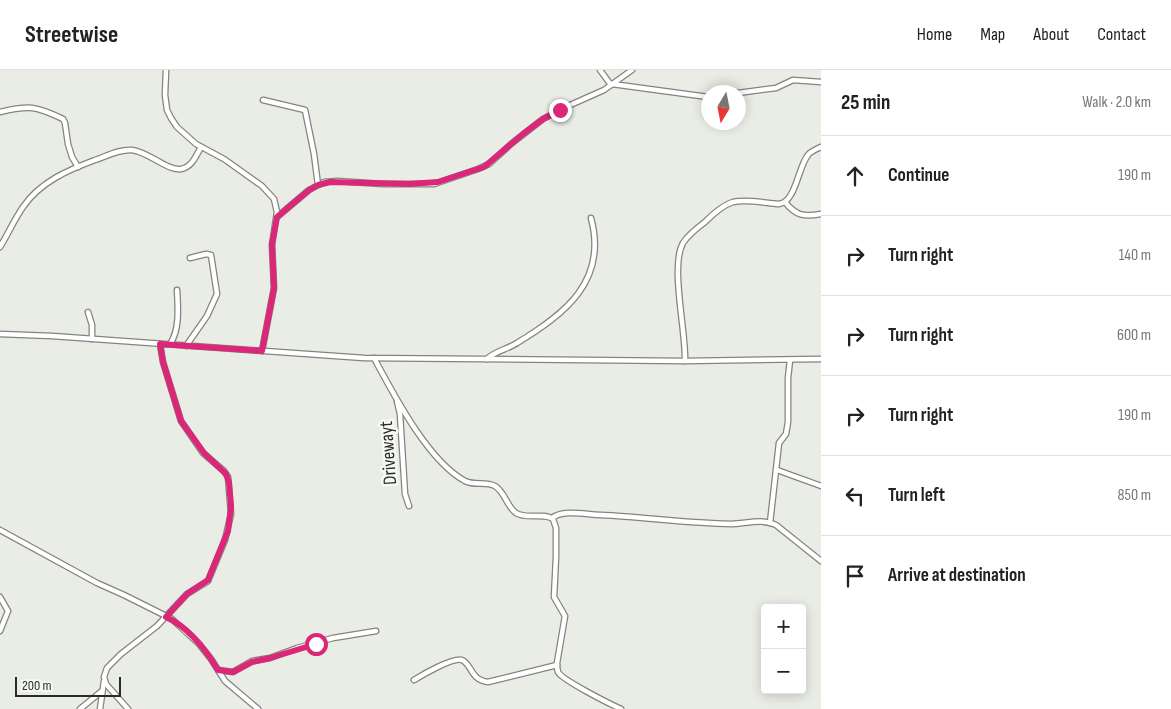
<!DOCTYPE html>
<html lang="en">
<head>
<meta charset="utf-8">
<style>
	:root { --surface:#fff; --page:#f2f2f2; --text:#222; --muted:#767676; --line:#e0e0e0 }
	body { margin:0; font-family:"Sofia Sans Condensed",sans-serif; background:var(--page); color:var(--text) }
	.controls { position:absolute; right:15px; bottom:15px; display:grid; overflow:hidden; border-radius:5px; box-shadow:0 2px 12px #0003 }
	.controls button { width:45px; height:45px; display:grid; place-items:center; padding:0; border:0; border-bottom:1px solid var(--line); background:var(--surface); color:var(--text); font:25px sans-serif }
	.compass { position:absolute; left:701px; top:15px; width:45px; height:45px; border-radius:50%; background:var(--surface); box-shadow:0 2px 12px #0003; rotate:190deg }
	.scale { position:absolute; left:15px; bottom:12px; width:106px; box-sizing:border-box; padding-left:5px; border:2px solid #2b2c2a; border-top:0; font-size:14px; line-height:18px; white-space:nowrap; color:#2b2c2a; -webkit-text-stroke:4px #f7faf3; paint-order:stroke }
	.stop { position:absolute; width:15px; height:15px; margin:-11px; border:4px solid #db2777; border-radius:50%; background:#fff }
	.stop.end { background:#db2777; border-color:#fff; box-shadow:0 1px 5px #0008 }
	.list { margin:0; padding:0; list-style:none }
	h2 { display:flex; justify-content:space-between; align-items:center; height:65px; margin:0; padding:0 20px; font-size:21px }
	h2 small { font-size:16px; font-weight:400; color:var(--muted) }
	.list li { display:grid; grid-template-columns:32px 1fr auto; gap:15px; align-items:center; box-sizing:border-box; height:80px; padding:0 20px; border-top:1px solid var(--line) }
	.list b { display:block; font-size:19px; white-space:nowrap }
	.list em { font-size:16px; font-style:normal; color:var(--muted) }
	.icon { flex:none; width:28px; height:28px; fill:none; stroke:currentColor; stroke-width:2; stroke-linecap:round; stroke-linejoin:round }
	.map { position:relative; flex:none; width:821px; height:639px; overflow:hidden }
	header { display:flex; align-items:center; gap:30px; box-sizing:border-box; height:70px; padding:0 25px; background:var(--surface); border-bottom:1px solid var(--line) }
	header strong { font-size:24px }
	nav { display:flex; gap:28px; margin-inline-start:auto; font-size:18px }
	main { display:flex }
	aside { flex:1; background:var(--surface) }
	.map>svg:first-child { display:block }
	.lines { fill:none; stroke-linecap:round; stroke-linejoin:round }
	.street-casing { stroke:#82847e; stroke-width:7 }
	.street { stroke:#fff; stroke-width:4.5 }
	.route { stroke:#db2777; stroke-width:6 }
	.labels { text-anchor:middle; stroke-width:5; stroke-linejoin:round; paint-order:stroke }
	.street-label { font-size:19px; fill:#2b2c2a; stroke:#f7faf3 }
</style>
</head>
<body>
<header>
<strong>Streetwise</strong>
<nav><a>Home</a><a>Map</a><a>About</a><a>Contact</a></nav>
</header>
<main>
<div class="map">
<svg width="821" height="639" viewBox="0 0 821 639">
	<rect width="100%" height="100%" fill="#eaede6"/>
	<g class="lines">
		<g class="street-casing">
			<g id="street">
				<polyline points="166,0 165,25 167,40 171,48 177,57 196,74 224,89 262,116 274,129 277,142 272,175 274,218 262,281"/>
				<polyline points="600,0 611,15"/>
				<polyline points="612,14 708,27"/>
				<polyline points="738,23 776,18 793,10 821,12"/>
				<polyline points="263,30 305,40 314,84 318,115"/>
				<path d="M0 42C29 35 36 36 63 49L65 53 68 74 72 87 78 97"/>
				<path d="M785 132C796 146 804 147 821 144"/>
				<polyline points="277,147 309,120 324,112 337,111 383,114 434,114 478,99 489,94 511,74 543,49 568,36 604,20 632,0"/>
				<path d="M0 177C8 164 14 150 23 137 40 112 68 100 95 90 107 86 119 79 132 80 149 82 167 101 181 99 192 97 196 86 201 77"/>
				<polyline points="88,242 92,255 92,269"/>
				<polyline points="0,264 52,266 364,288 685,291 821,289"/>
				<path d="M170 274C180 260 178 237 177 220"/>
				<polyline points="186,276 207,246 217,224 211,185 206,184 190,188"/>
				<path d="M374 288C394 325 428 391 465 411 475 416 486 411 495 416 505 422 507 437 516 443 528 450 543 442 553 449L556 458V487L554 527 565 546 557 593C557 596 557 599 558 602 562 610 610 634 621 639"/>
				<path d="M487 289C493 282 508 279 517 273 565 244 608 211 591 148"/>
				<path d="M685 291C686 261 670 196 683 173 688 165 697 158 705 152 712 145 723 135 733 132 747 129 765 133 779 134 796 132 798 97 808 85 811 81 817 79 821 77"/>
				<polyline points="397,331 400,344 405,424 409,436"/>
				<polyline points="777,400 821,416"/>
				<path d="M552 448C564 439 587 445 601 445 644 447 687 453 731 454 745 454 763 448 776 455L821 491"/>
				<polyline points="770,453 779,373 786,364 788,352 788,308 790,290"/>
				<polyline points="0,460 97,513 124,525 172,549 199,574 211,589 225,611 258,639"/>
				<polyline points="0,527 8,541 0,561"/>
				<polyline points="218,600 233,602 252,591 270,588 297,578 333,568 376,561"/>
				<path d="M414 610C422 605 453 587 462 590 472 594 470 610 488 612L557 595"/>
				<polyline points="80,639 102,621"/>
				<polyline points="100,639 104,611"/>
				<polyline points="128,639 106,614 104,607 107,598 121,584 157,556 187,524 208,511 225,470 231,444 228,407 224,401 203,383 181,351 163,292 160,274"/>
			</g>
		</g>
		<use href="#street" class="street"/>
	</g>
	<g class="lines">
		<path class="route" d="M316 574 270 588 252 592 233 602 218 600C206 580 188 557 166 547L187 524 208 510 228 461 231 437 229 412 226 404 204 383 181 351 163 292 160 274 262 281 274 218 272 174 277 147 309 120 318 115 330 112 409 114 438 112 484 97 523 64 543 49 560 40"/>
	</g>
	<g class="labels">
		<g class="street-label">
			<text transform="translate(387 383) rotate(-94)" y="7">Drivewayt</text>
		</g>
	</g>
</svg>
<div class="controls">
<button>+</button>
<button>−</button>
</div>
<svg class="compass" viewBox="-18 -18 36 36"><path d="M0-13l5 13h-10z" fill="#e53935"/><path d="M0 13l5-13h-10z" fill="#767676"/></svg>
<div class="scale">200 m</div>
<div class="stop" style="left:316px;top:574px"></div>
<div class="stop end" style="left:560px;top:40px"></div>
</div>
<aside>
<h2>25 min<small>Walk · 2.0 km</small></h2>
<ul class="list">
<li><svg class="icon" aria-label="ahead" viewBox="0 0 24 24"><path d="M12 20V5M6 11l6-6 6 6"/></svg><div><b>Continue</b></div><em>190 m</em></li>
<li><svg class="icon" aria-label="right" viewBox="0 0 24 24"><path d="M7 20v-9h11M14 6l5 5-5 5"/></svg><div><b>Turn right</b></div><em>140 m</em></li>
<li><svg class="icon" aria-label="right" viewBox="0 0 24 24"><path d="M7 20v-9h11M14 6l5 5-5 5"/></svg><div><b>Turn right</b></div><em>600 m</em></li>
<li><svg class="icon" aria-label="right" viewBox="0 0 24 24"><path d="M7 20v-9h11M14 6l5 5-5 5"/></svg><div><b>Turn right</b></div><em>190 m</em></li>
<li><svg class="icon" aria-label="left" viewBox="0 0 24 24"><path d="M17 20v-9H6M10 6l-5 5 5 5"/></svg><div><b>Turn left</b></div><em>850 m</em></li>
<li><svg class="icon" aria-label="arrive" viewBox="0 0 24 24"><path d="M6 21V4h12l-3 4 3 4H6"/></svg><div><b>Arrive at destination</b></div></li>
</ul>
</aside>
</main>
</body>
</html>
